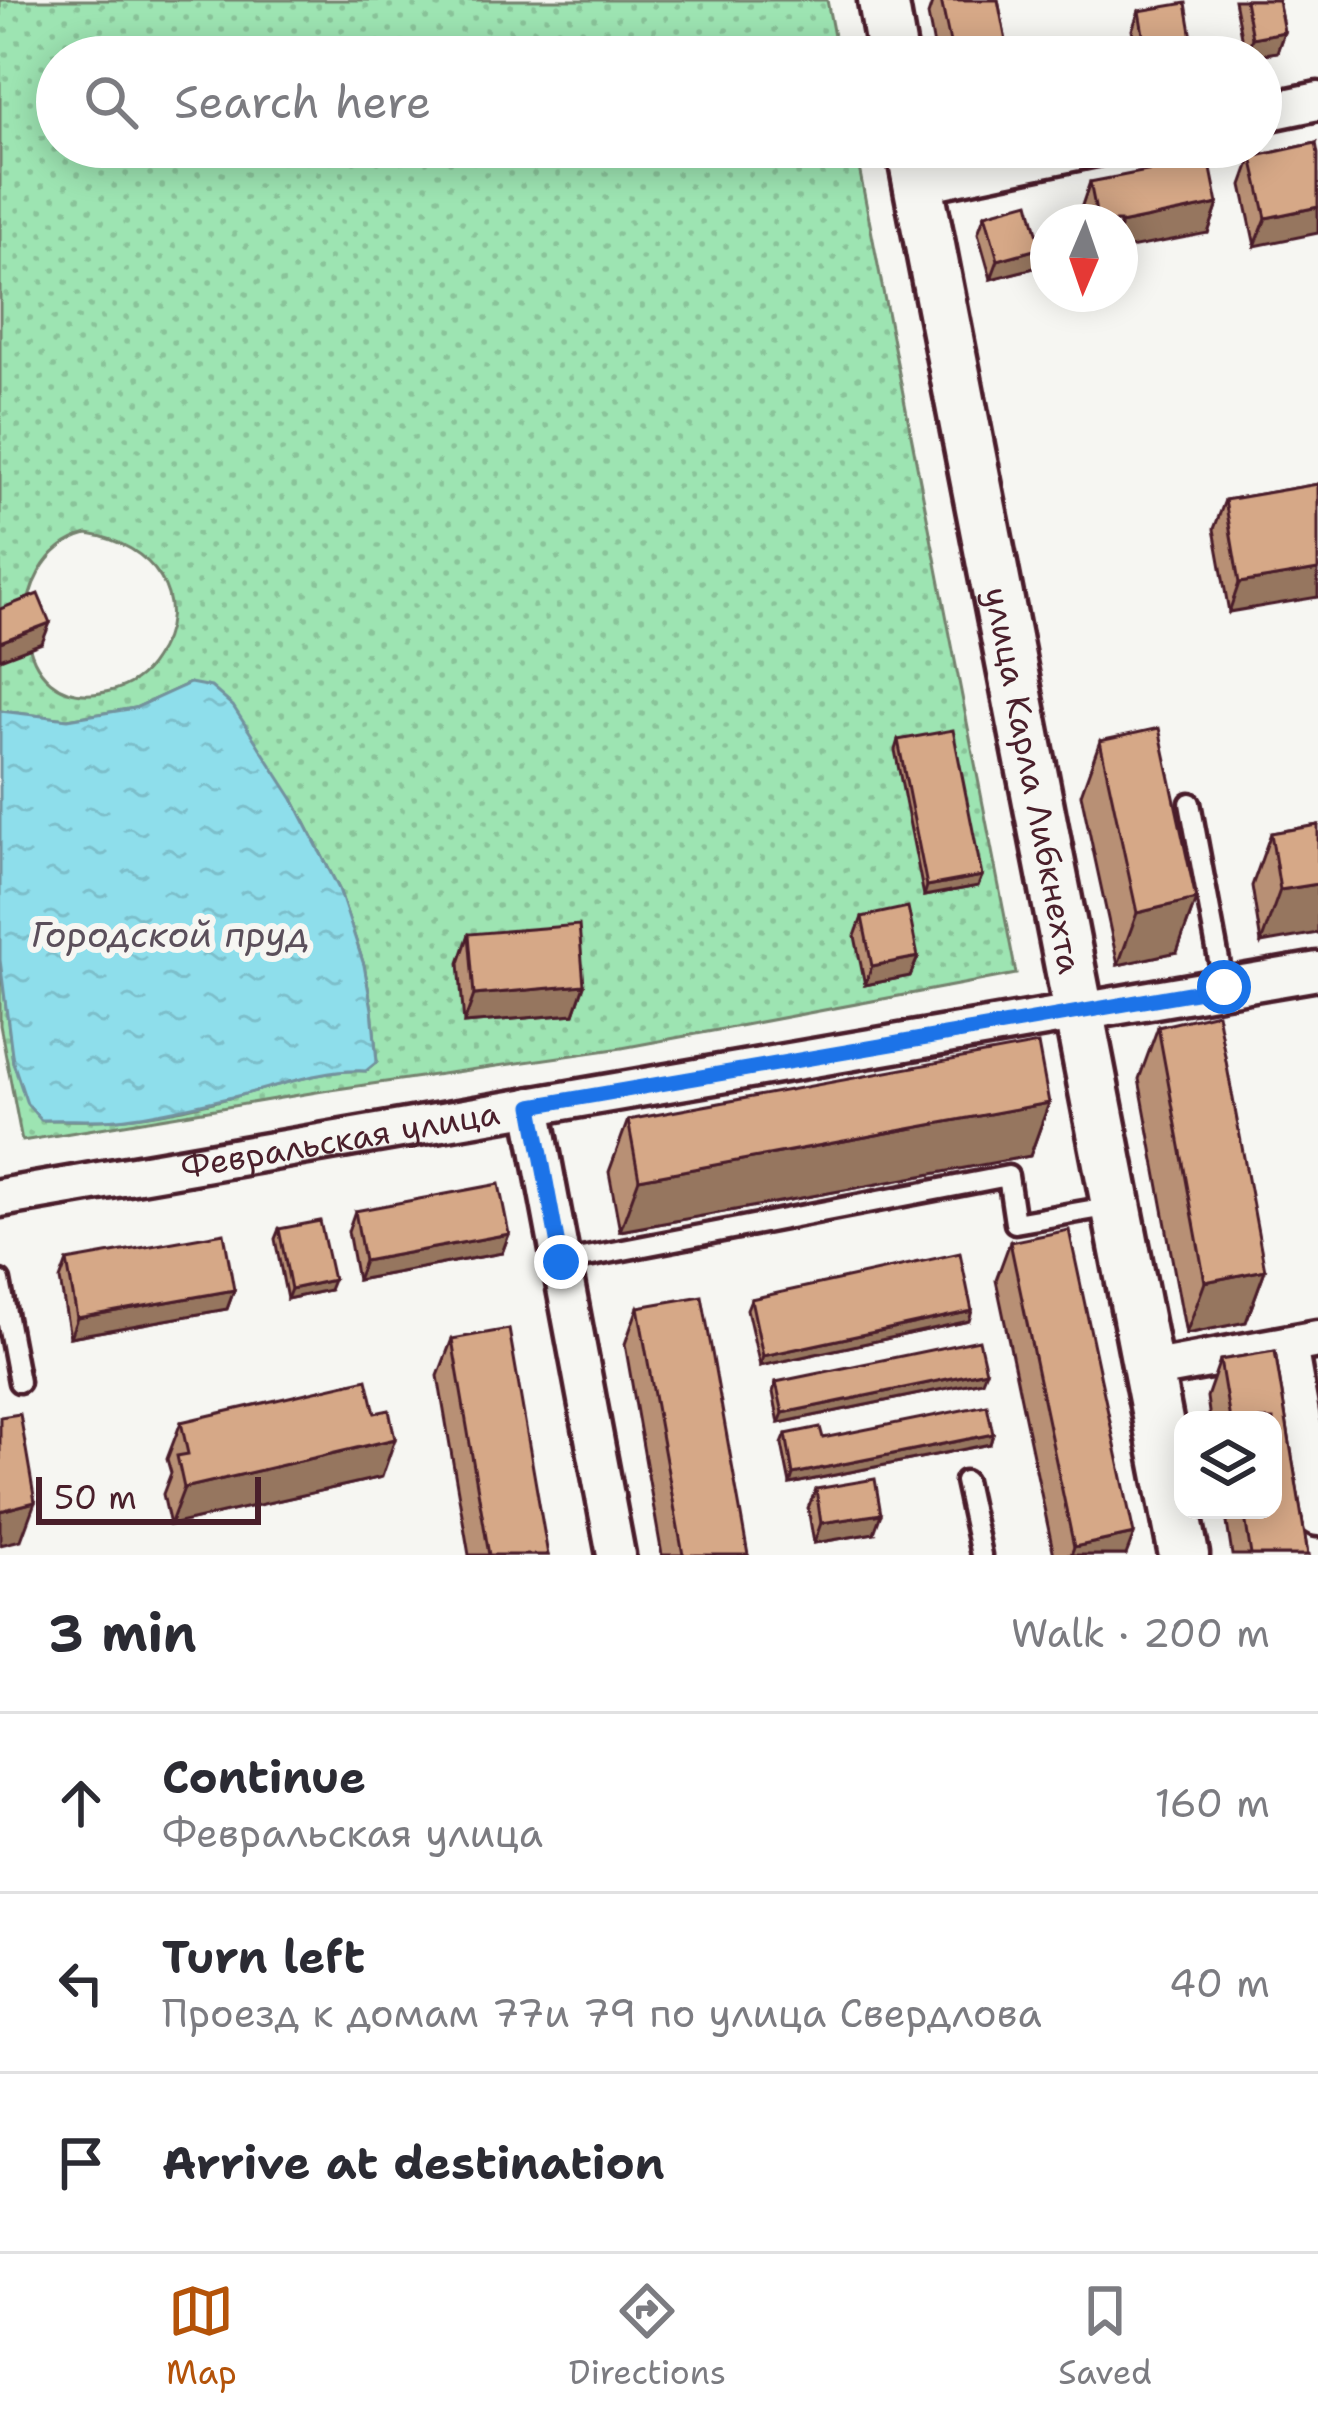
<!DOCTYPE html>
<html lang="en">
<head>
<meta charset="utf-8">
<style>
	:root { --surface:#fff; --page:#f2f2f3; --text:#2b2b33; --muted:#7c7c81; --line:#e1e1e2; --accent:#b45309 }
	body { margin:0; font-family:"Shantell Sans",sans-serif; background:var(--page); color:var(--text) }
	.controls { position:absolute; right:36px; bottom:36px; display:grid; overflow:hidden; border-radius:24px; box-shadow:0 6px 30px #0003 }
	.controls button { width:108px; height:108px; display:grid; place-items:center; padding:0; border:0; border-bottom:3px solid var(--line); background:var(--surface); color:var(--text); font:60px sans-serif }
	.compass { position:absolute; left:1030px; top:204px; width:108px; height:108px; border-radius:50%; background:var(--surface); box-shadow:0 6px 30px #0003; rotate:182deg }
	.scale { position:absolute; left:36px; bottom:30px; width:225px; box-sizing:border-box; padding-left:12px; border:6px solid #4a1f2b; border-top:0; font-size:33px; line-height:42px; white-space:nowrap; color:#4a1f2b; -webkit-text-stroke:9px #f6f6f2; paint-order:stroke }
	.stop { position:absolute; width:36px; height:36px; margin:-27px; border:9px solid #1a73e8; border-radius:50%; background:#fff }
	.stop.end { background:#1a73e8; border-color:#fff; box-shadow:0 3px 12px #0008 }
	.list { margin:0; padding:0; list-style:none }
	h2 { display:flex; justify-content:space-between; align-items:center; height:156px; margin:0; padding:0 48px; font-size:51px }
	h2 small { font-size:39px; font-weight:400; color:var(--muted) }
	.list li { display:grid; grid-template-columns:78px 1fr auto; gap:36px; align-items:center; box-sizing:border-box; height:180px; padding:0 48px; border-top:3px solid var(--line) }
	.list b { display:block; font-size:45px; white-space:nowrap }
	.list p { margin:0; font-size:39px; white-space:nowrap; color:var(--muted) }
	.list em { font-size:39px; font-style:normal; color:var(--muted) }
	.icon { flex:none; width:66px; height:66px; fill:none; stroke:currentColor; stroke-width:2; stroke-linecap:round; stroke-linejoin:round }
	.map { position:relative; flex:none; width:1318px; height:1555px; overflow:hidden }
	.search { position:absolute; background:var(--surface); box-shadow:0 6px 30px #0003; left:36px; right:36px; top:36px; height:132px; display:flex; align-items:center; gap:30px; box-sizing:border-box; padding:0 42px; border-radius:66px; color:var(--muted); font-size:45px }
	.sheet { height:696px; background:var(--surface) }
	nav { display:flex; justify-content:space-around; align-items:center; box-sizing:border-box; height:168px; border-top:3px solid var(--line); background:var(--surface); font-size:33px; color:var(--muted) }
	nav a { display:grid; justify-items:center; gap:6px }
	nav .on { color:var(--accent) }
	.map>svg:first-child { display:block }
	.green { fill:url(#green-dots); stroke:#74826e; stroke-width:3; fill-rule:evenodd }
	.water { fill:url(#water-ripples); stroke:#73929e; stroke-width:3 }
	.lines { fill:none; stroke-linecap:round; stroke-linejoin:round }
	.lane-casing { stroke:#4a1f2b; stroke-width:27 }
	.street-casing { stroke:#4a1f2b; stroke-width:45 }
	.secondary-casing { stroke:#4a1f2b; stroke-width:57 }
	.lane { stroke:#f6f6f2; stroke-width:18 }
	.street { stroke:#f6f6f2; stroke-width:36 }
	.secondary { stroke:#f6f6f2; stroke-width:48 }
	.wall { fill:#b89074; stroke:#4a1f2b; stroke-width:3 }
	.shaded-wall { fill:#96765e; stroke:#4a1f2b; stroke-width:3 }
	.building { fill:#d6a887; stroke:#4a1f2b; stroke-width:3 }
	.route { stroke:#1a73e8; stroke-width:15 }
	.labels { text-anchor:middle; stroke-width:12; stroke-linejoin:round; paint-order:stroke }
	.street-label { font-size:33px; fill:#4a1f2b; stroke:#f6f6f2 }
	.water-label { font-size:36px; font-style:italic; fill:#5b4f5b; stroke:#f6f6f2 }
</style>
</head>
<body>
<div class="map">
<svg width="1318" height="1555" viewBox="0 0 1318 1555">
	<defs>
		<pattern id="green-dots" width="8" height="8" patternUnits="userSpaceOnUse" patternTransform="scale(3)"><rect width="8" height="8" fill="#9de4b2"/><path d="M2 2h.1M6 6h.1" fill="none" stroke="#89c399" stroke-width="1.8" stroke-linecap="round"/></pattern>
		<pattern id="water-ripples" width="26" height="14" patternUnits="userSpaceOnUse" patternTransform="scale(3)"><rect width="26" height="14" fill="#8edeeb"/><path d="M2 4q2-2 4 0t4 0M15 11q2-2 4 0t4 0" fill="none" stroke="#7cbeca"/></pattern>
	</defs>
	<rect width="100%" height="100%" fill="#f6f6f2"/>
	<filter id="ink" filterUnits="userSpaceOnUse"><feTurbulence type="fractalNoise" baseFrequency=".00833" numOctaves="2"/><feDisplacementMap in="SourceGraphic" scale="24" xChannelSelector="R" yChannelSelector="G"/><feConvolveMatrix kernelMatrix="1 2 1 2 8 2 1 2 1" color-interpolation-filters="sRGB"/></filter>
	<g filter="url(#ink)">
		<path class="green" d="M0 0H827L838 57H57V147H855L1016 974 622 1048 323 1091 22 1141 0 1025V960L13 1062 42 1120C66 1120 92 1121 117 1119 157 1116 198 1106 237 1096 281 1085 320 1069 366 1071L377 1062 372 1009 364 965 339 889 293 799 190 683 135 708 67 719 0 711ZM87 534C152 543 196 600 154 660 144 676 128 687 110 691 6 718 0 557 87 534Z"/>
		<path class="water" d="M190 683 211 687 233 706 293 799 339 889 364 965 372 1009 377 1062 366 1071C317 1069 275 1088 228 1098 191 1106 154 1116 117 1119 92 1121 66 1119 41 1120L27 1104 13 1062 0 960V711L68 719 135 708Z"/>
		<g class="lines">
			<g class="lane-casing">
				<g id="lane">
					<polyline points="1190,803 1224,987"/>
					<polyline points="561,1262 1008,1176 1015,1223 1113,1206"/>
					<polyline points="0,1281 19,1382"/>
					<polyline points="965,1481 981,1555"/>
				</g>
			</g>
			<g class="street-casing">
				<g id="street">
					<polyline points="1261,113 1318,101"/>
					<polyline points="917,184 1096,147"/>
					<polyline points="532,1106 616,1555"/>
					<path id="s1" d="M0 1198 1318 971"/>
					<polyline points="1288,1345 1318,1517"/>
					<polyline points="1149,1370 1318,1339"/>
				</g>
			</g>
			<g class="secondary-casing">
				<g id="secondary">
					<polyline points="883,0 893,57"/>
					<path id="s2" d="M911 147 1184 1555"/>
				</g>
			</g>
			<use href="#lane" class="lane"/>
			<use href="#street" class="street"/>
			<use href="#secondary" class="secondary"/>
		</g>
		<g class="wall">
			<polygon points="933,0 998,0 1009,57 936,57 928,15"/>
			<polygon points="1234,0 1278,0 1284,32 1277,52 1245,57"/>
			<polygon points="1139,11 1194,57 1137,57 1132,30"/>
			<polygon points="1316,143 1255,246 1242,185 1252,157"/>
			<polygon points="1090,182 1218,204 1208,233 1120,222 1082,222 1080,211"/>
			<polygon points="985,214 1041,248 1034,268 991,279 978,233"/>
			<polygon points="1318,484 1229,612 1214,529 1225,500"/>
			<polygon points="898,740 982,876 978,886 924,896 895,750"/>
			<polygon points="1100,741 1196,899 1177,952 1118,965 1081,794"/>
			<polygon points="1318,825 1261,943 1252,886 1271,833"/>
			<polygon points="862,917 918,957 910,976 865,985 855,936"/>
			<polygon points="469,934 584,985 574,1014 464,1023 459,963"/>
			<polygon points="1158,1027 1265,1270 1246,1322 1186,1334 1139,1079"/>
			<polygon points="1049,1103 1030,1156 620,1231 609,1172 628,1120"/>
			<polygon points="355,1211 509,1234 502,1253 357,1280 348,1231"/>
			<polygon points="279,1229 329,1290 287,1299 275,1239"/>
			<polygon points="1010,1242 1126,1555 1054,1555 996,1280"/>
			<polygon points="67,1261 234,1290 227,1309 70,1337 60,1280"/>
			<polygon points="751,1299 969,1321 760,1366 747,1309"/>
			<polygon points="638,1307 748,1555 662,1555 625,1344"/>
			<polygon points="452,1339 548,1555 469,1555 438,1376"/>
			<polygon points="1275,1351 1308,1555 1232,1555 1225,1510 1273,1510 1273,1420 1210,1420 1207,1397 1220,1360"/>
			<polygon points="982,1381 779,1423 773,1392 776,1382"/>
			<polygon points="181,1422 382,1477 170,1525 163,1494 171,1473 167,1459"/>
			<polygon points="786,1434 823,1438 993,1434 990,1444 790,1484 782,1444"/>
			<polygon points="816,1489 874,1533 814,1543 808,1508"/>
		</g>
		<g class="shaded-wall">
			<polygon points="1284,32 1277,52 1246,57 1252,38"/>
			<polygon points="1218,204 1208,233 1120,250 1120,224"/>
			<polygon points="1318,207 1318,233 1255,246 1266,218"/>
			<polygon points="1041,248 1034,268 991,279 998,260"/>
			<polygon points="1318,570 1318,597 1229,612 1239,583"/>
			<polygon points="50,623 42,643 0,659 0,642"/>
			<polygon points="982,876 978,886 924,896 927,886"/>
			<polygon points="1318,884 1318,933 1261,943 1280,890"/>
			<polygon points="1196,899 1177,952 1118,965 1137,913"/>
			<polygon points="918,957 910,976 865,985 872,966"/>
			<polygon points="584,985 574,1014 464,1023 474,995"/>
			<polygon points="1049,1103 1030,1156 620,1231 639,1179"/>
			<polygon points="509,1234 502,1253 357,1280 364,1261"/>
			<polygon points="1265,1270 1246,1322 1186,1334 1205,1282"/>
			<polygon points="333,1280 329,1290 287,1299 291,1289"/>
			<polygon points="234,1290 227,1309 70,1337 77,1318"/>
			<polygon points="972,1311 969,1321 760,1366 763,1356"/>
			<polygon points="986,1371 982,1381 779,1423 783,1413"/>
			<polygon points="993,1434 990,1444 790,1484 793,1474"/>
			<polygon points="395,1439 382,1477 170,1525 184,1488"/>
			<polygon points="35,1502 21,1540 0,1545 0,1511"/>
			<polygon points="881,1514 874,1533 814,1543 821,1523"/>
			<polygon points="1134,1534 1126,1555 1071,1555 1074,1547"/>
		</g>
		<g class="building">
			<polygon points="941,0 998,0 1009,57 953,57"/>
			<polygon points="1245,0 1278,0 1284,32 1252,38"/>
			<polygon points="1186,3 1195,56 1147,57 1139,11"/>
			<polygon points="1316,143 1318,154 1318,207 1266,218 1252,157"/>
			<polygon points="1209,159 1218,204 1120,224 1120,222 1098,222 1090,182"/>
			<polygon points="1029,202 1041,248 998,260 985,214"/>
			<polygon points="1318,484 1318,570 1239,583 1225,500"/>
			<polygon points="38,594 50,623 0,642 0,609"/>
			<polygon points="1159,728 1196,899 1137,913 1100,741"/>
			<polygon points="953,730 982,876 927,886 898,740"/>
			<polygon points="1318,825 1318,884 1280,890 1271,833"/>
			<polygon points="908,907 918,957 872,966 862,917"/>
			<polygon points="579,925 584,985 474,995 469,934"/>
			<polygon points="1217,1013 1265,1270 1205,1282 1158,1027"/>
			<polygon points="1038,1044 1049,1103 639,1179 628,1120"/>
			<polygon points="499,1184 509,1234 364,1261 355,1211"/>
			<polygon points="320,1221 333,1280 291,1289 279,1229"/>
			<polygon points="1069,1230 1134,1534 1074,1547 1010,1242"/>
			<polygon points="224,1233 234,1290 77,1318 67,1261"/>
			<polygon points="960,1253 972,1311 763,1356 751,1299"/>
			<polygon points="702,1296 748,1555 683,1555 638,1307"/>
			<polygon points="509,1329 548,1555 489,1555 452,1339"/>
			<polygon points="979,1340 986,1371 783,1413 776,1382"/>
			<polygon points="1275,1351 1308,1555 1251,1555 1244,1510 1273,1510 1273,1420 1230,1420 1220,1360"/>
			<polygon points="367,1379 375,1413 389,1410 395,1439 184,1488 177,1456 188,1454 181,1422"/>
			<polygon points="987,1405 993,1434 793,1474 786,1434 820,1427 823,1438"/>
			<polygon points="20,1414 35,1502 0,1511 0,1417"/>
			<polygon points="875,1479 881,1514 821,1523 816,1489"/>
		</g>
	</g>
	<g class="lines" filter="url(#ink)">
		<polyline class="route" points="561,1262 532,1106 1224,987"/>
	</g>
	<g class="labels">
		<g class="street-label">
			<text dy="12" stroke="none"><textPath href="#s2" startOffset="645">улица Карла Либкнехта</textPath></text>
			<text dy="12" stroke="none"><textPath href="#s1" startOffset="345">Февральская улица</textPath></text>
		</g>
		<g class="water-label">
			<text x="170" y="947">Городской пруд</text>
		</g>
	</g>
</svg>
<div class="controls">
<button><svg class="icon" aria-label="layers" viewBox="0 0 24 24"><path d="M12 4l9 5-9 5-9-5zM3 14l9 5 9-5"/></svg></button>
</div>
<svg class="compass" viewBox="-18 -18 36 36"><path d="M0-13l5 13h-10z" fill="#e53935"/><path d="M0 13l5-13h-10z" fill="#7c7c81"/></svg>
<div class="scale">50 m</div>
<div class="stop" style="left:1224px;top:987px"></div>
<div class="stop end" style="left:561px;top:1262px"></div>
<div class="search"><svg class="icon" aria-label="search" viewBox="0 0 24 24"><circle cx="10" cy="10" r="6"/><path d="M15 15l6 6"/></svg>Search here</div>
</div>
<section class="sheet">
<h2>3 min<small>Walk · 200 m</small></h2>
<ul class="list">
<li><svg class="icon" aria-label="ahead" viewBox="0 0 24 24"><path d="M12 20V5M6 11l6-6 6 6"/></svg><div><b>Continue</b><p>Февральская улица</p></div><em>160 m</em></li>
<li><svg class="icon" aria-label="left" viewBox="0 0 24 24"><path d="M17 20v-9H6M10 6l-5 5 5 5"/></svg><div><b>Turn left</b><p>Проезд к домам 77и 79 по улица Свердлова</p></div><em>40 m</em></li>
<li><svg class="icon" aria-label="arrive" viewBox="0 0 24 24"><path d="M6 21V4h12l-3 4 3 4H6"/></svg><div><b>Arrive at destination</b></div></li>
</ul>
</section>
<nav>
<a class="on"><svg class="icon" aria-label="map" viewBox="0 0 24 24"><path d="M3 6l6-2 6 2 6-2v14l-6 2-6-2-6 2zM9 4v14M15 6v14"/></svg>Map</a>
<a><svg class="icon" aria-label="directions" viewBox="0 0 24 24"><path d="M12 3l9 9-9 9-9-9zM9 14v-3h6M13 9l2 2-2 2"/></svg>Directions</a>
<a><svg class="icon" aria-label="saved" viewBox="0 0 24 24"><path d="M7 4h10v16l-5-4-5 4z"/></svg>Saved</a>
</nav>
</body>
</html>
